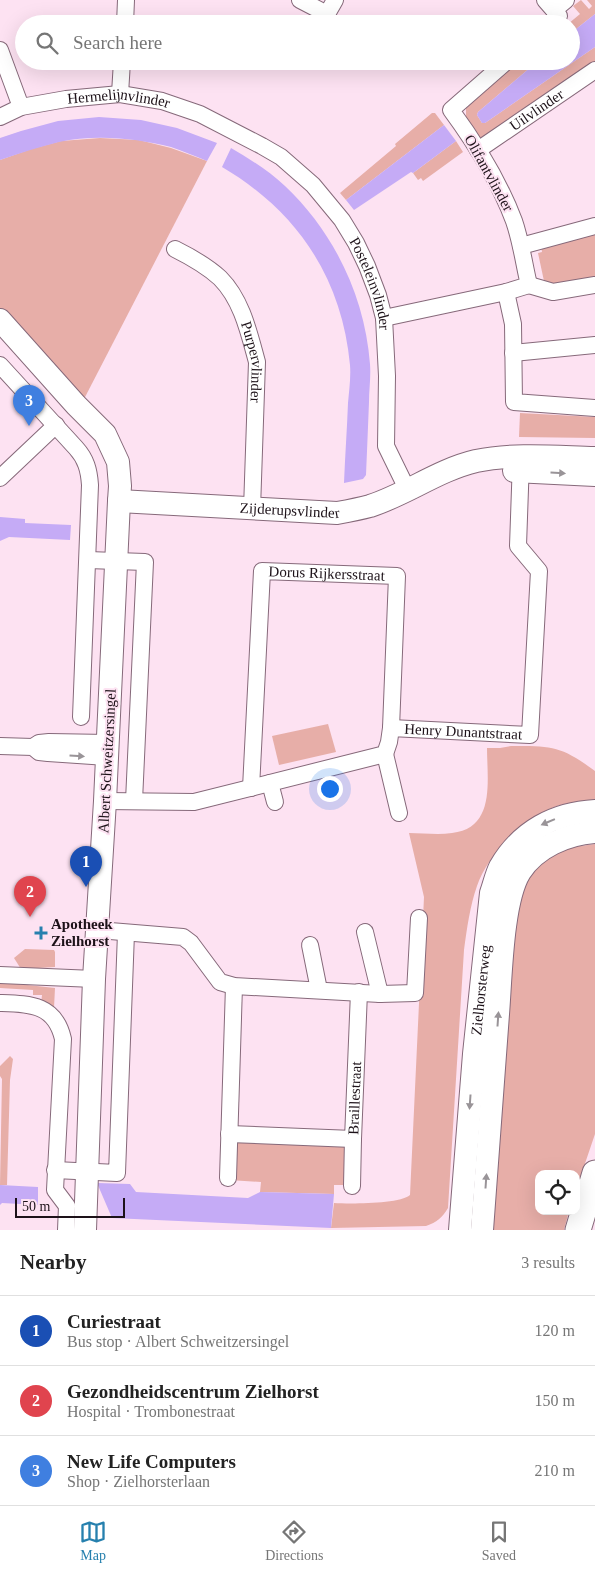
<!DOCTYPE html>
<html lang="en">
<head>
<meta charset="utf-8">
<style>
	:root { --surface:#fff; --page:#f6f6f6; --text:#222; --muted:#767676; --line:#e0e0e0; --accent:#2680ae }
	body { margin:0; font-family:Georgia,serif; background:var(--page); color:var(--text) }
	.controls { position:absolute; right:15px; bottom:15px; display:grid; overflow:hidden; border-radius:10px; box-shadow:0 5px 20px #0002 }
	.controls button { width:45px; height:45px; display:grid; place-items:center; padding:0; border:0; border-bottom:1px solid var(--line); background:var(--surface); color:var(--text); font:25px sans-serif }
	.scale { position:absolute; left:15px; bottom:12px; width:110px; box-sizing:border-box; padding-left:5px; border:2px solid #1d1219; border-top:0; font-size:14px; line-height:18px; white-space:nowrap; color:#1d1219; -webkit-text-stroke:4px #fde2f2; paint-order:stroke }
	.you { position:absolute; left:329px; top:788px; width:18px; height:18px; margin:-12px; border:4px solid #fff; border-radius:50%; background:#1a73e8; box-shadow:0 0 0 8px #1a73e833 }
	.badge { display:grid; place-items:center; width:32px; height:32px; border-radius:50%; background:var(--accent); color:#fff; font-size:16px; font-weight:700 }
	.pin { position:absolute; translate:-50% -41px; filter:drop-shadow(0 1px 2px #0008) }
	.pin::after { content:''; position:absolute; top:26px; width:18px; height:15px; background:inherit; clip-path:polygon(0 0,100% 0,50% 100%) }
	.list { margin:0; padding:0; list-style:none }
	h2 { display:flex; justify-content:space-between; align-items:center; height:65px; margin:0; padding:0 20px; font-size:21px }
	h2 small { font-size:16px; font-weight:400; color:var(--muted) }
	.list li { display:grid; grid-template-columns:32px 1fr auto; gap:15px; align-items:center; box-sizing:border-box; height:70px; padding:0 20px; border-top:1px solid var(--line) }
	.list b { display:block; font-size:19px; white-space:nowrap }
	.list p { margin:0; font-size:16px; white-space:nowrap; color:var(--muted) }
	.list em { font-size:16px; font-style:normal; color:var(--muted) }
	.icon { flex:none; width:28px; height:28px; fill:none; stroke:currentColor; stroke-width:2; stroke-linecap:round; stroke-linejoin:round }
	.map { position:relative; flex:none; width:595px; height:1230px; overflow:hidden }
	.search { position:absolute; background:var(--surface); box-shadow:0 5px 20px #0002; left:15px; right:15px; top:15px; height:55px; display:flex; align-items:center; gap:12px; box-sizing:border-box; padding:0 18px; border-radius:28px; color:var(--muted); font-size:19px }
	.sheet { height:275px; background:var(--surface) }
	nav { display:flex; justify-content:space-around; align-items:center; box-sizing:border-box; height:70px; border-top:1px solid var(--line); background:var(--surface); font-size:14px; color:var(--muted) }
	nav a { display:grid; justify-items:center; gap:2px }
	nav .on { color:var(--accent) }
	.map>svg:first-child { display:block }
	.green { fill:#e7aea8 }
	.water { fill:#c5abf6 }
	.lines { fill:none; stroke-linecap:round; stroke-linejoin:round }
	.street-casing { stroke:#86697a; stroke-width:18 }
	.secondary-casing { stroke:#86697a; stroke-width:24 }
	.primary-casing { stroke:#86697a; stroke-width:27 }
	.street { stroke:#fff; stroke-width:16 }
	.secondary { stroke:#fff; stroke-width:22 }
	.primary { stroke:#fff; stroke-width:25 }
	.oneway { fill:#999498 }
	.poi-dot { fill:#2680ae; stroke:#fde2f2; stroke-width:2 }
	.labels { text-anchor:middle; stroke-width:4; stroke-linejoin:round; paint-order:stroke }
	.street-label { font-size:15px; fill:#1d1219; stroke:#fde2f2 }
	.poi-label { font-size:15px; font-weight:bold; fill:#1d1219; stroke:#fde2f2; text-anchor:start }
</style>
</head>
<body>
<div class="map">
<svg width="595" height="1230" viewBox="0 0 595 1230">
	<rect width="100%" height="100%" fill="#fde2f2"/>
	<g class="green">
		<polygon points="581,0 589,9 592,6 587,0 595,0 595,14 571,33 571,24 568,24 580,14 573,6"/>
		<polygon points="595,47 595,65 483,138 479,137 466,118 466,108 468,103 516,61 538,61 478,112 477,115 482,123 485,123"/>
		<polygon points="432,113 435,113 444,125 346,200 340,193 396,146 395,144"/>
		<polygon points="100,138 139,140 171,148 207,161 83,401 0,310 0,160 31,149 61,141"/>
		<polygon points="456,141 463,152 423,181 421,178 418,180 413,173"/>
		<polygon points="595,230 595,280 555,288 544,281 538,253 542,252 541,246"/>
		<polygon points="520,413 595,417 595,438 519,437"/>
		<polygon points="328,724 336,752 279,765 272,736"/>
		<path d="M511 746C553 746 561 746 595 771V805C585 805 574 802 564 804 530 811 488 853 477 886 470 906 467 928 464 950L448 1208C442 1218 437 1222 426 1226L331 1228 334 1203C350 1204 400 1204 410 1195L424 897 409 833C423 833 438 835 452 833 496 828 487 780 487 748H500Z"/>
		<polygon points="595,844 595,1134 576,1190 576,1174 539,1174 539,1211 569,1211 564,1230 486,1230 506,959 527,876 540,863 556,853 573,847"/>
		<polygon points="25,949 54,950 55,952 55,967 21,969 14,958"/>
		<polygon points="0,982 55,988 54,1008 41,1004 42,995 33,995 33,990 0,988"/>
		<polygon points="10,1056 13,1059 10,1080 7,1185 0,1185 2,1079 0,1076 0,1066"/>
		<polygon points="231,1142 348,1146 348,1185 334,1185 334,1194 260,1192 261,1182 229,1180"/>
	</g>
	<g class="water">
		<polygon points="595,14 595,47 485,123 482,123 477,115 478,112 538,61 571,61 571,33"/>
		<path d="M99 117 141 120 177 128 217 143 207 161C195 156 183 151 171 147 136 138 95 134 59 142 39 147 20 153 0 160V138L21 131 58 121Z"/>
		<polygon points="444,125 456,141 413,173 411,172 354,210 346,200"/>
		<path d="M231 148C250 159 269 171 285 186 334 232 365 297 370 364 371 377 369 390 369 402 368 427 367 451 366 475L363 479 344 483C345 456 347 430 348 403 349 391 351 378 350 365 342 278 297 211 222 167Z"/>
		<polygon points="0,517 25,519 25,523 71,525 70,540 9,537 0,541"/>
		<polygon points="97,1183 130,1184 136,1192 248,1198 260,1192 334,1194 331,1228 112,1218"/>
		<polygon points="0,1185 38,1187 38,1205 2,1203 0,1205"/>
	</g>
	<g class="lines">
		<g class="street-casing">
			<g id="street">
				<polyline points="300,0 327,14 335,0"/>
				<polyline points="545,0 559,16 550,24"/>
				<polyline points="554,10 566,0"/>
				<polyline points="125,24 126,0"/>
				<polyline points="0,50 21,107"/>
				<polyline points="120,94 122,61"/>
				<path id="s1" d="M0 117 21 107 66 99 120 94 162 101 200 114 262 146 281 157 313 185 342 220 356 243 367 266 378 295 384 318 387 376 386 446 407 489"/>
				<path id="s2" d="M478 150 595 70"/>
				<polyline points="521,246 595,226"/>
				<path id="s3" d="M175 249C191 257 207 266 220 278 242 300 249 333 257 362L252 509"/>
				<polyline points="529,285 553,292 595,285"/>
				<polyline points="506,292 513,324 514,402 595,408"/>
				<path d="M384 318 506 292 529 285C524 264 521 241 514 221 499 181 476 144 451 110L507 61"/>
				<polyline points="513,353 595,345"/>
				<path d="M0 365 76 448C86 459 89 470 90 485L81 717"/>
				<polyline points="0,478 56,425"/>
				<polyline points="88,560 145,562 134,801"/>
				<polyline points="0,746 33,747 39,752 48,753 107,757"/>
				<polyline points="33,747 39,743 49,742 108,743"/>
				<polyline points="385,754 399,813"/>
				<polyline points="270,783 275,802"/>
				<path id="s4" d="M251 788 262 571 397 576 391 728"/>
				<path id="s5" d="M105 801 194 802 385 754 389 742 391 728 530 735 539 571 518 546 521 460"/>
				<polyline points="98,930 183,937 191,943 220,982 234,986 380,994 415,993 419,918"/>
				<polyline points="365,932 380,994"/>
				<polyline points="310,945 319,990"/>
				<polyline points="0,975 94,979"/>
				<path d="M0 1003C30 1004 55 1004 63 1039L55 1190 67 1206 66 1230"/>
				<path id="s6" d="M229 1134 353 1139 359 992"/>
				<polyline points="55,1170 117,1173 126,933"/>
				<polyline points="228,1178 234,986"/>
				<polyline points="352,1186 353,1139"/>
			</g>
		</g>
		<g class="secondary-casing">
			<g id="secondary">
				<polyline points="0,320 76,405 105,434 118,462 120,486 119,501 105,801 94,979 85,1230"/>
				<polyline points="514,471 595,475"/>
				<path id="s7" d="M119 501 337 513C348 511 359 509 370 506 407 494 438 470 476 461 515 453 556 457 595 458"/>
				<path id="s8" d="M460 1230 474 1054 491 893C494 885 496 875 500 867 521 831 555 813 595 811"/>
				<path d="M482 1230C487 1158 493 1086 498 1014 501 977 502 901 520 872 536 847 567 834 595 832"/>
			</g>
		</g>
		<g class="primary-casing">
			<polyline id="primary" points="578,1230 595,1173"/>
		</g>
		<use href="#street" class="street"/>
		<use href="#secondary" class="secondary"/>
		<use href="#primary" class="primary"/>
	</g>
	<defs><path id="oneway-solid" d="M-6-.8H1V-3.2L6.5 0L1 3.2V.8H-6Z" transform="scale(1.25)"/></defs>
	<g class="oneway">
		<use href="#oneway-solid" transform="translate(558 473) rotate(3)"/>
		<use href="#oneway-solid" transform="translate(77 756) rotate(4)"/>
		<use href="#oneway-solid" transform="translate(548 822) rotate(157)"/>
		<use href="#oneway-solid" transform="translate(498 1019) rotate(-86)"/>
		<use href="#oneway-solid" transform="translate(470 1102) rotate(94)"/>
		<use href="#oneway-solid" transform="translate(486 1181) rotate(-86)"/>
	</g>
	<path class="poi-dot" d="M38.5 925.5h5v5h5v5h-5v5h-5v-5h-5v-5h5z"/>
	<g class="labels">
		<g class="street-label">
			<text dy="5" stroke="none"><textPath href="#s1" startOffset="122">Hermelijnvlinder</textPath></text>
			<text dy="5" stroke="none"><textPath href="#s2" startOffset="71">Uilvlinder</textPath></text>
			<text transform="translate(489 173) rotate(61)" y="5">Olifantvlinder</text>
			<text dy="5" stroke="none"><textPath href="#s1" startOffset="456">Posteleinvlinder</textPath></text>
			<text dy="5" stroke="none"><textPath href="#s3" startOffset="146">Purpervlinder</textPath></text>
			<text dy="5" stroke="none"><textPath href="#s7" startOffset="171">Zijderupsvlinder</textPath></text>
			<text dy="5" stroke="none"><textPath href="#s4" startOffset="282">Dorus Rijkersstraat</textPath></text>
			<text dy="5" stroke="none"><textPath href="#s5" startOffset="385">Henry Dunantstraat</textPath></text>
			<text transform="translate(107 761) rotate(-87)" y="5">Albert Schweitzersingel</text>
			<text dy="5" stroke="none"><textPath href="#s8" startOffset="241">Zielhorsterweg</textPath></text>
			<text dy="5" stroke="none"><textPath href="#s6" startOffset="165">Braillestraat</textPath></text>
		</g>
		<g class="poi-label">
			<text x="51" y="929">Apotheek<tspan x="51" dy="17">Zielhorst</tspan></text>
		</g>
	</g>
</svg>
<div class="controls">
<button><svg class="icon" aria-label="locate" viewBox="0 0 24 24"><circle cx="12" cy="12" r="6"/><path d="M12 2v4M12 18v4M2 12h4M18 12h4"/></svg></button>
</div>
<div class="scale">50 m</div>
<div class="you"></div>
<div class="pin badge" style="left:86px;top:887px;background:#1a4fb4">1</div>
<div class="pin badge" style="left:30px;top:917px;background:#e0444e">2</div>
<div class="pin badge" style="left:29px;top:426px;background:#3f7fe0">3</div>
<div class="search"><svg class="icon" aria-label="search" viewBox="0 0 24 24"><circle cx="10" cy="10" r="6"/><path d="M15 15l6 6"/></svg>Search here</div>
</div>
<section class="sheet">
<h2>Nearby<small>3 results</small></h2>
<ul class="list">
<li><span class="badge" style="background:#1a4fb4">1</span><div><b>Curiestraat</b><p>Bus stop · Albert Schweitzersingel</p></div><em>120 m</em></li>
<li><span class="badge" style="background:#e0444e">2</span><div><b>Gezondheidscentrum Zielhorst</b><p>Hospital · Trombonestraat</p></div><em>150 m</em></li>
<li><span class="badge" style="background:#3f7fe0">3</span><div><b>New Life Computers</b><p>Shop · Zielhorsterlaan</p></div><em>210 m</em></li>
</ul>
</section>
<nav>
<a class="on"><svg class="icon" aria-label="map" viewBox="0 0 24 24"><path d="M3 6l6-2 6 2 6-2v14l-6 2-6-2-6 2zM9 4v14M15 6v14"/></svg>Map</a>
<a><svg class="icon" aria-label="directions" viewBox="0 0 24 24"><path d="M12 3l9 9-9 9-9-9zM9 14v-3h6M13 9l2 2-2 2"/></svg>Directions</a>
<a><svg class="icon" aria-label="saved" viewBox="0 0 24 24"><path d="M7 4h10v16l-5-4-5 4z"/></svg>Saved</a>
</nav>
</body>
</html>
